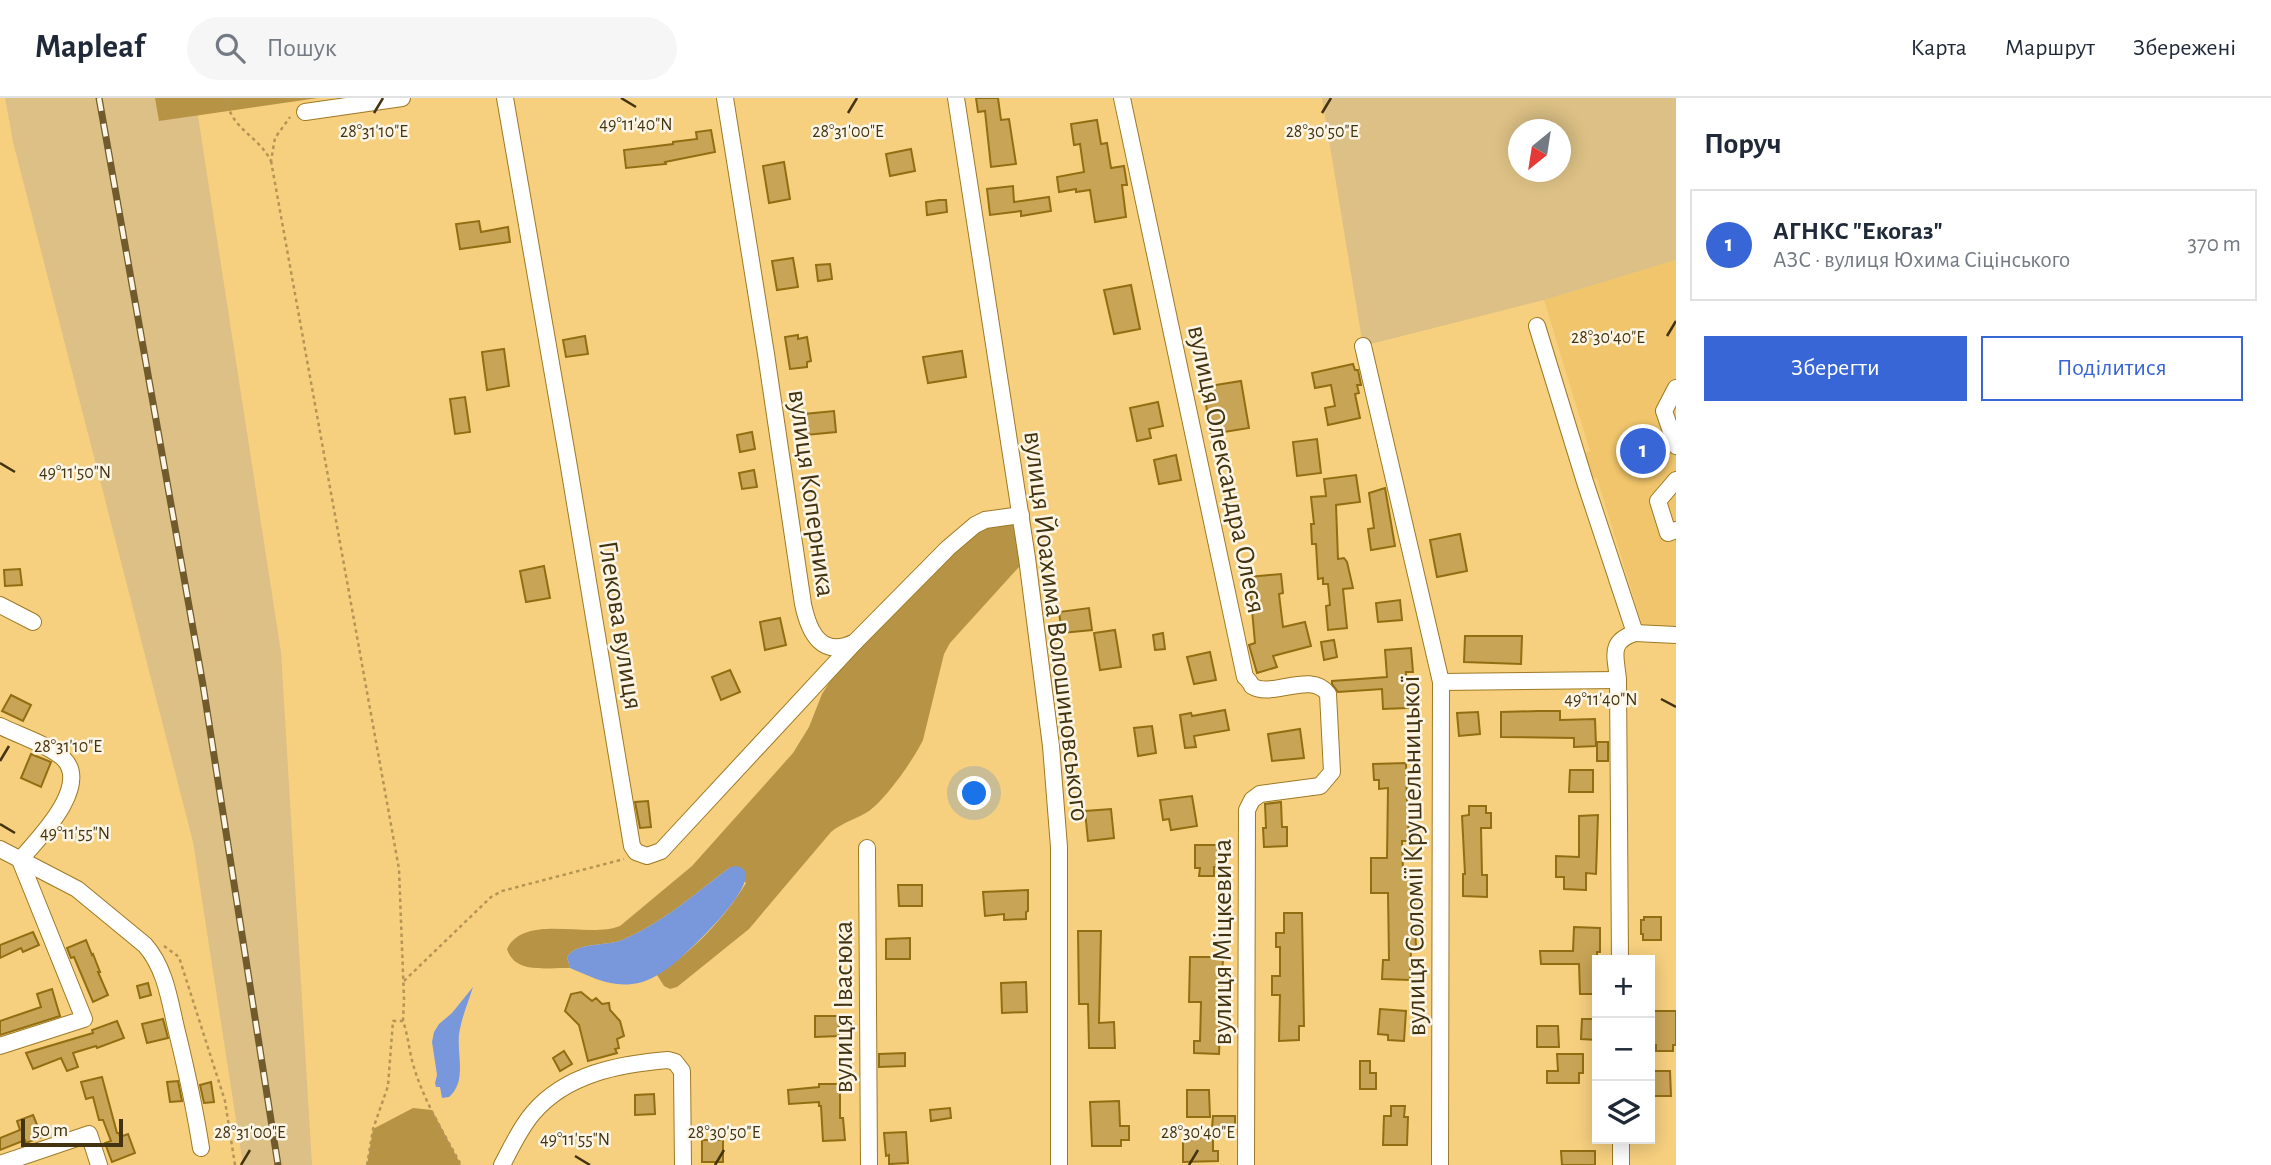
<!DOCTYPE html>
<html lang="uk">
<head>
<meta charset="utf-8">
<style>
	:root { --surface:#fff; --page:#f6f6f7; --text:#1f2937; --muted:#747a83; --line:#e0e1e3; --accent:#3966d6 }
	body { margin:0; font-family:"Alegreya Sans",sans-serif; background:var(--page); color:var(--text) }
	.controls { position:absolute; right:21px; bottom:21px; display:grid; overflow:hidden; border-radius:0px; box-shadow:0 4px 18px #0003 }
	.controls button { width:63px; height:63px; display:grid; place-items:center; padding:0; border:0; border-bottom:2px solid var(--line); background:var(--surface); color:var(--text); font:35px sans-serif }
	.compass { position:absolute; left:1508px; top:21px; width:63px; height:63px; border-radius:50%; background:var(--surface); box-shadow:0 4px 18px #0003; rotate:210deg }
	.scale { position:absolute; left:21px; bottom:18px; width:102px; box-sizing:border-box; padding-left:7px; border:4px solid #433311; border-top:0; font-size:19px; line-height:24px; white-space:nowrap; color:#433311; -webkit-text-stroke:5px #fdf6e6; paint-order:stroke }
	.you { position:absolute; left:975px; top:696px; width:24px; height:24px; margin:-18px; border:5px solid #fff; border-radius:50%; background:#1a73e8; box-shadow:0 0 0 10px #1a73e833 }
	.badge { display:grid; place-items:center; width:46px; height:46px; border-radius:50%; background:var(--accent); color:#fff; font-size:23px; font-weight:700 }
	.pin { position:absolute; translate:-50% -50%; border:4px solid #fff; box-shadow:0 2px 7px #0006 }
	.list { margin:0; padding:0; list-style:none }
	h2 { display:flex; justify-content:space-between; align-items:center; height:91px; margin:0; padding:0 28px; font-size:30px }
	h2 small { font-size:23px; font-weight:400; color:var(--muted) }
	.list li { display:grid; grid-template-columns:46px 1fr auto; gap:21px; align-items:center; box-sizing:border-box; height:112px; margin:0 14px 14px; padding:0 14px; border:2px solid var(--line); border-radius:0px }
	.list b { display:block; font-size:26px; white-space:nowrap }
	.list p { margin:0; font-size:23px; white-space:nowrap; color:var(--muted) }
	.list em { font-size:23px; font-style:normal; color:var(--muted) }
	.actions { display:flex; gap:14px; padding:21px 28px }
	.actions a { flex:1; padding:16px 0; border:2px solid var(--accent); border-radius:0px; text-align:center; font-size:24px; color:var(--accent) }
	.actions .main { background:var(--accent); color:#fff }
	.icon { flex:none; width:38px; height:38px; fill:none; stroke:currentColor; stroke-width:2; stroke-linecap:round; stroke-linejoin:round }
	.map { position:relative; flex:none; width:1676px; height:1067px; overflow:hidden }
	header { display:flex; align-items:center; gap:42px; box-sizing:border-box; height:98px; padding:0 35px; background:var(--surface); border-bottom:2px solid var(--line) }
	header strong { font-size:33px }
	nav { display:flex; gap:38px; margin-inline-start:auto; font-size:24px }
	.search { width:490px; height:63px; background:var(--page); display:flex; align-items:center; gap:18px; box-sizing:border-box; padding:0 24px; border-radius:38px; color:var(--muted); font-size:26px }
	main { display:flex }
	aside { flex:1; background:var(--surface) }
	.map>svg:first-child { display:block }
	.built { fill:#f0c56b }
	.green { fill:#dcc085; fill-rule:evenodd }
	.forest { fill:#b79345 }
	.water { fill:#7998db }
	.building { fill:#c8a456; stroke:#916e11; stroke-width:2 }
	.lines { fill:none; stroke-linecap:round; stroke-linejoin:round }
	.minor-casing { stroke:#9e7923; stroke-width:18 }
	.path { stroke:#b49556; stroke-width:2.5; stroke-dasharray:3.5 3.5; stroke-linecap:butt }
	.minor { stroke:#fff; stroke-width:16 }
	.rail-casing { stroke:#715b2d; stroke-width:7 }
	.rail { stroke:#fdf6e6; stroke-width:4.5; stroke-dasharray:13; stroke-linecap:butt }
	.ticks { fill:none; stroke:#433311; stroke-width:2.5 }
	.labels { text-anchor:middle; stroke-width:5; stroke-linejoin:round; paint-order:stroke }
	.street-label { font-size:28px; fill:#433311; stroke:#fdf6e6 }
	.ticks-label { font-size:18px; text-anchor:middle; fill:#433311; stroke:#fdf6e6; stroke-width:5; stroke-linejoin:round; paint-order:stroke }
</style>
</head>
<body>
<header>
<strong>Mapleaf</strong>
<div class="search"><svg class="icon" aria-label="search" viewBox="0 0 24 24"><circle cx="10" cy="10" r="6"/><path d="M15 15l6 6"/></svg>Пошук</div>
<nav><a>Карта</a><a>Маршрут</a><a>Збережені</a></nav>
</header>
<main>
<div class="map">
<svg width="1676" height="1067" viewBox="0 0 1676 1067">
	<rect width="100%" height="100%" fill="#f7d07f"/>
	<polygon class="built" points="1676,162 1676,537 1645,536 1597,380 1591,380 1583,356 1590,353 1544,202"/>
	<g class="green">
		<polygon points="5,0 226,0 198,18 281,554 312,1067 243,1067 193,744 13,44"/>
		<path d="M1322 0H1676V162L1544 202 1363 248ZM1518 32H1560V74H1518Z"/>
	</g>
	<g class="forest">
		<polygon points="155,0 318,0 159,23"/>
		<path d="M1021 417 1027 460 950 545 944 556 923 642C914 661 886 701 869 713 857 721 843 724 831 734L749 831 677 889 670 891 664 888 657 877C692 854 724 821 746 785L729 770C696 795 661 826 622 842 605 849 578 843 567 859L570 870C548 869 515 877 507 851 525 815 587 841 620 828L692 768 793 655 809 629 822 596 855 544 975 427Z"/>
		<polygon points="413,1010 432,1012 461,1067 367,1067 373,1031"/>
	</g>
	<g class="water">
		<path d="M735 768C777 773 683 859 671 868 660 876 646 885 632 886 610 889 589 878 570 870L567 859C578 843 605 849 622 842 661 826 696 795 729 770Z"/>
		<path d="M473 889C468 905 461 921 459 937 457 958 467 983 449 999L442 1000 440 989H436L435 985 437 977 432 944 434 934 439 926 452 915Z"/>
	</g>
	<g class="building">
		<polygon points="976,0 998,0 1001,22 1009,21 1016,66 991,69 985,13 978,14"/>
		<polygon points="1097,22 1101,46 1107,45 1111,70 1124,68 1127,87 1122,87 1126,119 1095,124 1090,92 1076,94 1076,91 1059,94 1057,79 1084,74 1080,46 1074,47 1071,26"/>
		<polygon points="711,32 715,54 665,64 666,66 626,70 624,52 673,46 673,44 697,41 696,34"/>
		<polygon points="911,51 915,73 890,78 886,56"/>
		<polygon points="784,64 790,101 769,105 763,68"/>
		<polygon points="1013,88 1014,104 1049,99 1051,113 1021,118 1021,113 990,117 987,91"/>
		<polygon points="939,102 946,102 947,114 927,117 926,104"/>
		<polygon points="479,123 481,134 508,129 510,144 460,151 456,126"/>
		<polygon points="793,160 798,189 777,192 772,163"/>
		<polygon points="830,166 832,181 818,183 816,167"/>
		<polygon points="1131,187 1140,231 1114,236 1104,192"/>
		<polygon points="798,237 798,241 807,239 811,263 807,264 807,269 790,271 785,239"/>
		<polygon points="585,238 588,256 566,259 563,242"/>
		<polygon points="504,251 509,288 487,292 482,254"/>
		<polygon points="962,253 966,279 928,285 923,259"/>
		<polygon points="1353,266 1355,272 1358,272 1361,287 1357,287 1359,295 1355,296 1360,320 1328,327 1325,310 1335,308 1331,287 1315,290 1312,275"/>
		<polygon points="1241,283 1249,330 1211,336 1203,289"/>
		<polygon points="465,299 470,334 455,336 450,301"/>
		<polygon points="1158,304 1163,328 1149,331 1151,340 1137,343 1130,310"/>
		<polygon points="834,313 836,334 806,337 804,316"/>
		<polygon points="752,334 755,351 740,354 737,337"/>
		<polygon points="1660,335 1669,356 1653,360 1655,367 1641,371 1633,343"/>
		<polygon points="1317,341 1321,375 1297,378 1293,344"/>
		<polygon points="1176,357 1181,382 1159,386 1154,362"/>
		<polygon points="754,372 757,389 742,391 739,375"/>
		<polygon points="1356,377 1360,404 1336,407 1338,461 1344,460 1347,464 1353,490 1343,491 1347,530 1328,532 1326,508 1330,507 1328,486 1323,486 1323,480 1318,481 1316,446 1312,446 1311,426 1314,426 1311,399 1326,398 1324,381"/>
		<polygon points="1385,390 1395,448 1371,452 1368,431 1374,430 1369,395"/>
		<polygon points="1460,436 1467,473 1437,479 1430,442"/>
		<polygon points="544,468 550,500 526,504 520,473"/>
		<polygon points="20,471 22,487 5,488 4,472"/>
		<polygon points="1281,476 1283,495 1279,496 1283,529 1305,524 1311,548 1273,558 1277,569 1257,575 1249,547 1255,545 1249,479"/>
		<polygon points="1400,502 1402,522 1378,524 1376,505"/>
		<polygon points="1089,510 1092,532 1062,535 1059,514"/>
		<polygon points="780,520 786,547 765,552 760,524"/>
		<polygon points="1115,532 1121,569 1100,572 1094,535"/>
		<polygon points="1163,535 1165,551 1155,552 1153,537"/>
		<polygon points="1465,538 1522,538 1521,566 1464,564"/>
		<polygon points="1334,542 1337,559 1324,562 1321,544"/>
		<polygon points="1411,550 1413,574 1406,574 1408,610 1383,611 1382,591 1338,594 1332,586 1332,583 1387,579 1385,552"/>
		<polygon points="1210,554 1216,582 1194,586 1187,559"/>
		<polygon points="730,572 740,594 721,602 712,579"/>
		<polygon points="11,597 31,607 23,623 2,613"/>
		<polygon points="1225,612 1229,632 1194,638 1196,649 1185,650 1180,617 1191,615 1192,618"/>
		<polygon points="1538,613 1560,613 1560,622 1595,621 1596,648 1574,649 1574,640 1501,639 1501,614"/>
		<polygon points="1478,614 1480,636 1459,638 1457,615"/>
		<polygon points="1152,628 1156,655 1138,658 1134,630"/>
		<polygon points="1300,631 1304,660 1272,663 1268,636"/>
		<rect x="1597" y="644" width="11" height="19"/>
		<polygon points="31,656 51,664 41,689 21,680"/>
		<polygon points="1406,665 1407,705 1409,705 1408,743 1402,743 1403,771 1413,770 1416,850 1411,850 1410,882 1382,881 1383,862 1389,862 1388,795 1371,795 1371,760 1387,760 1388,690 1379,691 1379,682 1374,682 1373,666"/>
		<polygon points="1570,672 1593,672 1593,694 1569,694"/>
		<polygon points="1192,698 1197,728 1171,732 1169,721 1163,722 1160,702"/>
		<polygon points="648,703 651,729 640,730 635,704"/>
		<polygon points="1281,704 1282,729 1287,729 1287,748 1264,749 1263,730 1266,730 1265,706"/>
		<polygon points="1469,708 1486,708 1486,715 1491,715 1491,730 1481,730 1482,777 1487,777 1487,799 1463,798 1463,776 1465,776 1462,718 1469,717"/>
		<polygon points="1111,711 1114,740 1088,743 1085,713"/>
		<polygon points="1598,717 1596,776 1586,775 1586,792 1564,791 1564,779 1556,779 1556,758 1579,759 1579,718"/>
		<polygon points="1195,747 1218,747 1219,769 1214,769 1214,778 1199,778 1200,770 1195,770"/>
		<polygon points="898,787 922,787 922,808 899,808"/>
		<polygon points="1028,792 1028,813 1026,814 1026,821 1004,822 1004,816 985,818 983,794"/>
		<polygon points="1284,815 1302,815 1304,928 1299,928 1299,942 1279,943 1280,897 1272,897 1272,878 1280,878 1280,849 1276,849 1276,835 1284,835"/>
		<polygon points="1644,819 1661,819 1661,842 1643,842 1643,836 1641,836 1641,822 1644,822"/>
		<polygon points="1574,829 1600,830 1600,854 1597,854 1597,896 1580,896 1579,866 1541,866 1540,853 1573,853"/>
		<polygon points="1078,833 1101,833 1099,925 1114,924 1115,950 1089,950 1088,906 1079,906"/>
		<polygon points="33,834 39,847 23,854 21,850 0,860 0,847"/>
		<polygon points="910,840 910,861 886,861 886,841"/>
		<polygon points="86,842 92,857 93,856 100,874 98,874 108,897 93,904 74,859 71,860 67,850"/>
		<polygon points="1190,859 1223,859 1219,956 1194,955 1194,943 1200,943 1201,904 1189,904"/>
		<polygon points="1026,884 1027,914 1002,915 1001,885"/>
		<polygon points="148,885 151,897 140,900 137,888"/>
		<polygon points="52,891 60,918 0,937 0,923 41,909 37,896"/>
		<polygon points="581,894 592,903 596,900 602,906 609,905 610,912 620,923 624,938 617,941 619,950 615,951 617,955 588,963 579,927 565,913 571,896"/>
		<polygon points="1380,911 1406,913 1404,943 1388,942 1388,937 1378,936"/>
		<polygon points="1650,913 1676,913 1676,947 1673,947 1673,953 1656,953 1656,947 1650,947"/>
		<polygon points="815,918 839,918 839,938 815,939"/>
		<polygon points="163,921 168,940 147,945 142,926"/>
		<polygon points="1582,921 1597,921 1597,942 1581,941"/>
		<polygon points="117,923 124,940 97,950 96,948 73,955 78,969 67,973 61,960 33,971 26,955 93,935 92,932"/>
		<polygon points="1537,928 1558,928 1559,949 1537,949"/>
		<polygon points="564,953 572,966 560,973 553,960"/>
		<polygon points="905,955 905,968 879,969 879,956"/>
		<polygon points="1557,956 1583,956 1583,975 1579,975 1579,985 1547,985 1547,973 1558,973"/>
		<polygon points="1360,963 1370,963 1370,975 1376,975 1376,991 1360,991"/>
		<polygon points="1650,973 1670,973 1671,998 1650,998"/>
		<polygon points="102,979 117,1035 119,1035 120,1039 128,1036 135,1055 112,1064 105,1045 111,1043 103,1022 99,1022 93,999 86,1001 81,984"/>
		<polygon points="178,983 182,1003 170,1004 167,984"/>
		<polygon points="211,984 214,1004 204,1005 200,987"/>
		<polygon points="819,986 840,986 840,1020 843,1020 845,1042 823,1043 821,1008 819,1008 819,1004 789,1006 788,992 819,989"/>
		<polygon points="1187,992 1209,992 1210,1019 1187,1019"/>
		<polygon points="654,996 655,1016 635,1017 635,997"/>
		<polygon points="1119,1003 1120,1028 1129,1028 1129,1042 1121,1042 1121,1048 1092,1048 1090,1004"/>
		<polygon points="1391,1008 1405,1008 1404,1019 1408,1019 1407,1047 1383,1047 1384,1018 1391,1018"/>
		<polygon points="950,1010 951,1020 931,1023 930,1012"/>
		<polygon points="33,1017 42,1039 26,1045 25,1042 0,1052 0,1040 20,1032 17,1023"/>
		<polygon points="1213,1018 1235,1018 1235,1031 1212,1030"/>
		<polygon points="906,1034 908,1065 889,1066 889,1057 886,1058 884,1035"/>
		<polygon points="1213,1039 1213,1053 1218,1053 1218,1063 1183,1064 1183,1040"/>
		<rect x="702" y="1042" width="21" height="22"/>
		<polygon points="1561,1053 1595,1053 1595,1067 1562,1067"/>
	</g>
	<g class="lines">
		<g class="minor-casing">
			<g id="minor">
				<polyline points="505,0 568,363 632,748 636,754 647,758 661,753 855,544"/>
				<path d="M725 0 766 256 803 506C809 535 822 561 855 544L948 450 975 427 985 422 1021 417"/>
				<polyline points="956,0 1027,460 1051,648 1059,749 1059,1067"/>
				<path d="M1122 0 1245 579C1246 579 1252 587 1252 588 1272 601 1311 572 1328 596L1332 674 1320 688 1260 696 1252 702 1247 712 1246 1067"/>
				<polyline points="305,14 402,0"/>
				<path d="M1537 228 1585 384 1635 535C1608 544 1616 558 1618 582L1620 862"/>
				<polyline points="1363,248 1441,584 1440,1067"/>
				<polyline points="1676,290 1664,313 1676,348"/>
				<polyline points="1676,382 1658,403 1668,435 1676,432"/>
				<polyline points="0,507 33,524"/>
				<polyline points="1635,535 1676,537"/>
				<polyline points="1441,584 1618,582"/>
				<path d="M0 628C18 637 49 647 63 660 92 688 37 742 20 762L84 921 0 948"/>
				<polyline points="867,750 869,1067"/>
				<path d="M0 751 77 791 145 847C167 872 170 907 178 938 187 975 195 1012 201 1050"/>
				<polyline points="1621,1041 1621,1067"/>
				<polyline points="0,1066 89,1036 99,1067"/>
				<path d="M502 1067C511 1050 520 1030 533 1015 566 976 619 966 668 962L675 964 682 973 683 1067"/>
			</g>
		</g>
		<g class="path">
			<path d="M226 0C231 32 258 37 271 63L275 40 290 19"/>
			<polyline points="271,63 399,771 404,901 403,923"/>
			<polyline points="164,848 179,859 225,1003 235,1067"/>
			<polyline points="404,883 491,799 502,793 624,761"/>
			<path d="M367 1067 373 1031 388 988 393 923H403C408 937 409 952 413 966 423 1002 444 1035 461 1067"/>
		</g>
		<use href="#minor" class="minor"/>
		<g class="rail-casing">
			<polyline id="rail" points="99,0 203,587 278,1067"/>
		</g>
		<use href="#rail" class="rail"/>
	</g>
	<path class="ticks" d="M621 0 636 9M374 15 383 0M848 15 857 0M1322 15 1331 0M1667 238 1676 223M0 365 15 374M1661 601 1676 609M0 663 9 648M0 726 15 735M575 1058 590 1067M241 1067 250 1052M715 1067 724 1052M1189 1067 1198 1052"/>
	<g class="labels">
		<g class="street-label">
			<text transform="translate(1228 371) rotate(78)" y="10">вулиця Олександра Олеся</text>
			<text transform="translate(813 395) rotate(82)" y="10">вулиця Коперника</text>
			<text transform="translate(622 527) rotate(81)" y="10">Глекова вулиця</text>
			<text transform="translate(1058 528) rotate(83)" y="10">вулиця Йоахима Волошиновського</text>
			<text transform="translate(1412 758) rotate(-91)" y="10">вулиця Соломії Крушельницької</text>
			<text transform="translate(1221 844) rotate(-90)" y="10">вулиця Міцкевича</text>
			<text transform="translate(842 909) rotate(-90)" y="10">вулиця Івасюка</text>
		</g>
	</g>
	<g class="ticks-label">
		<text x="636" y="32">49°11'40"N</text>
		<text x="374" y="39">28°31'10"E</text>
		<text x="848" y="39">28°31'00"E</text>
		<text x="1322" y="39">28°30'50"E</text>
		<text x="1608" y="245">28°30'40"E</text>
		<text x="75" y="380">49°11'50"N</text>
		<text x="1601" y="607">49°11'40"N</text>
		<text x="68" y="654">28°31'10"E</text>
		<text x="75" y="741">49°11'55"N</text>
		<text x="250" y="1040">28°31'00"E</text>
		<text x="724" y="1040">28°30'50"E</text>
		<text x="1198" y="1040">28°30'40"E</text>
		<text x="575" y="1047">49°11'55"N</text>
	</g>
</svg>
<div class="controls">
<button>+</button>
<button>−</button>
<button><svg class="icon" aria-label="layers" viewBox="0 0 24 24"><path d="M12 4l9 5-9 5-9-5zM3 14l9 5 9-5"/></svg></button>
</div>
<svg class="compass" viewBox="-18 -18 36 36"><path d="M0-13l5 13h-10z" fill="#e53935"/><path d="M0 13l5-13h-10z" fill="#747a83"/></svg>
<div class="scale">50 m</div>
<div class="you"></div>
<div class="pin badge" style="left:1643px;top:353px">1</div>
</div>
<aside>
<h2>Поруч<small></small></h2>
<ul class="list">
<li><span class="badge">1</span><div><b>АГНКС &quot;Екогаз&quot;</b><p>АЗС · вулиця Юхима Сіцінського</p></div><em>370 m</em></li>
</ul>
<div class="actions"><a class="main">Зберегти</a><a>Поділитися</a></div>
</aside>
</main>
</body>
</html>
